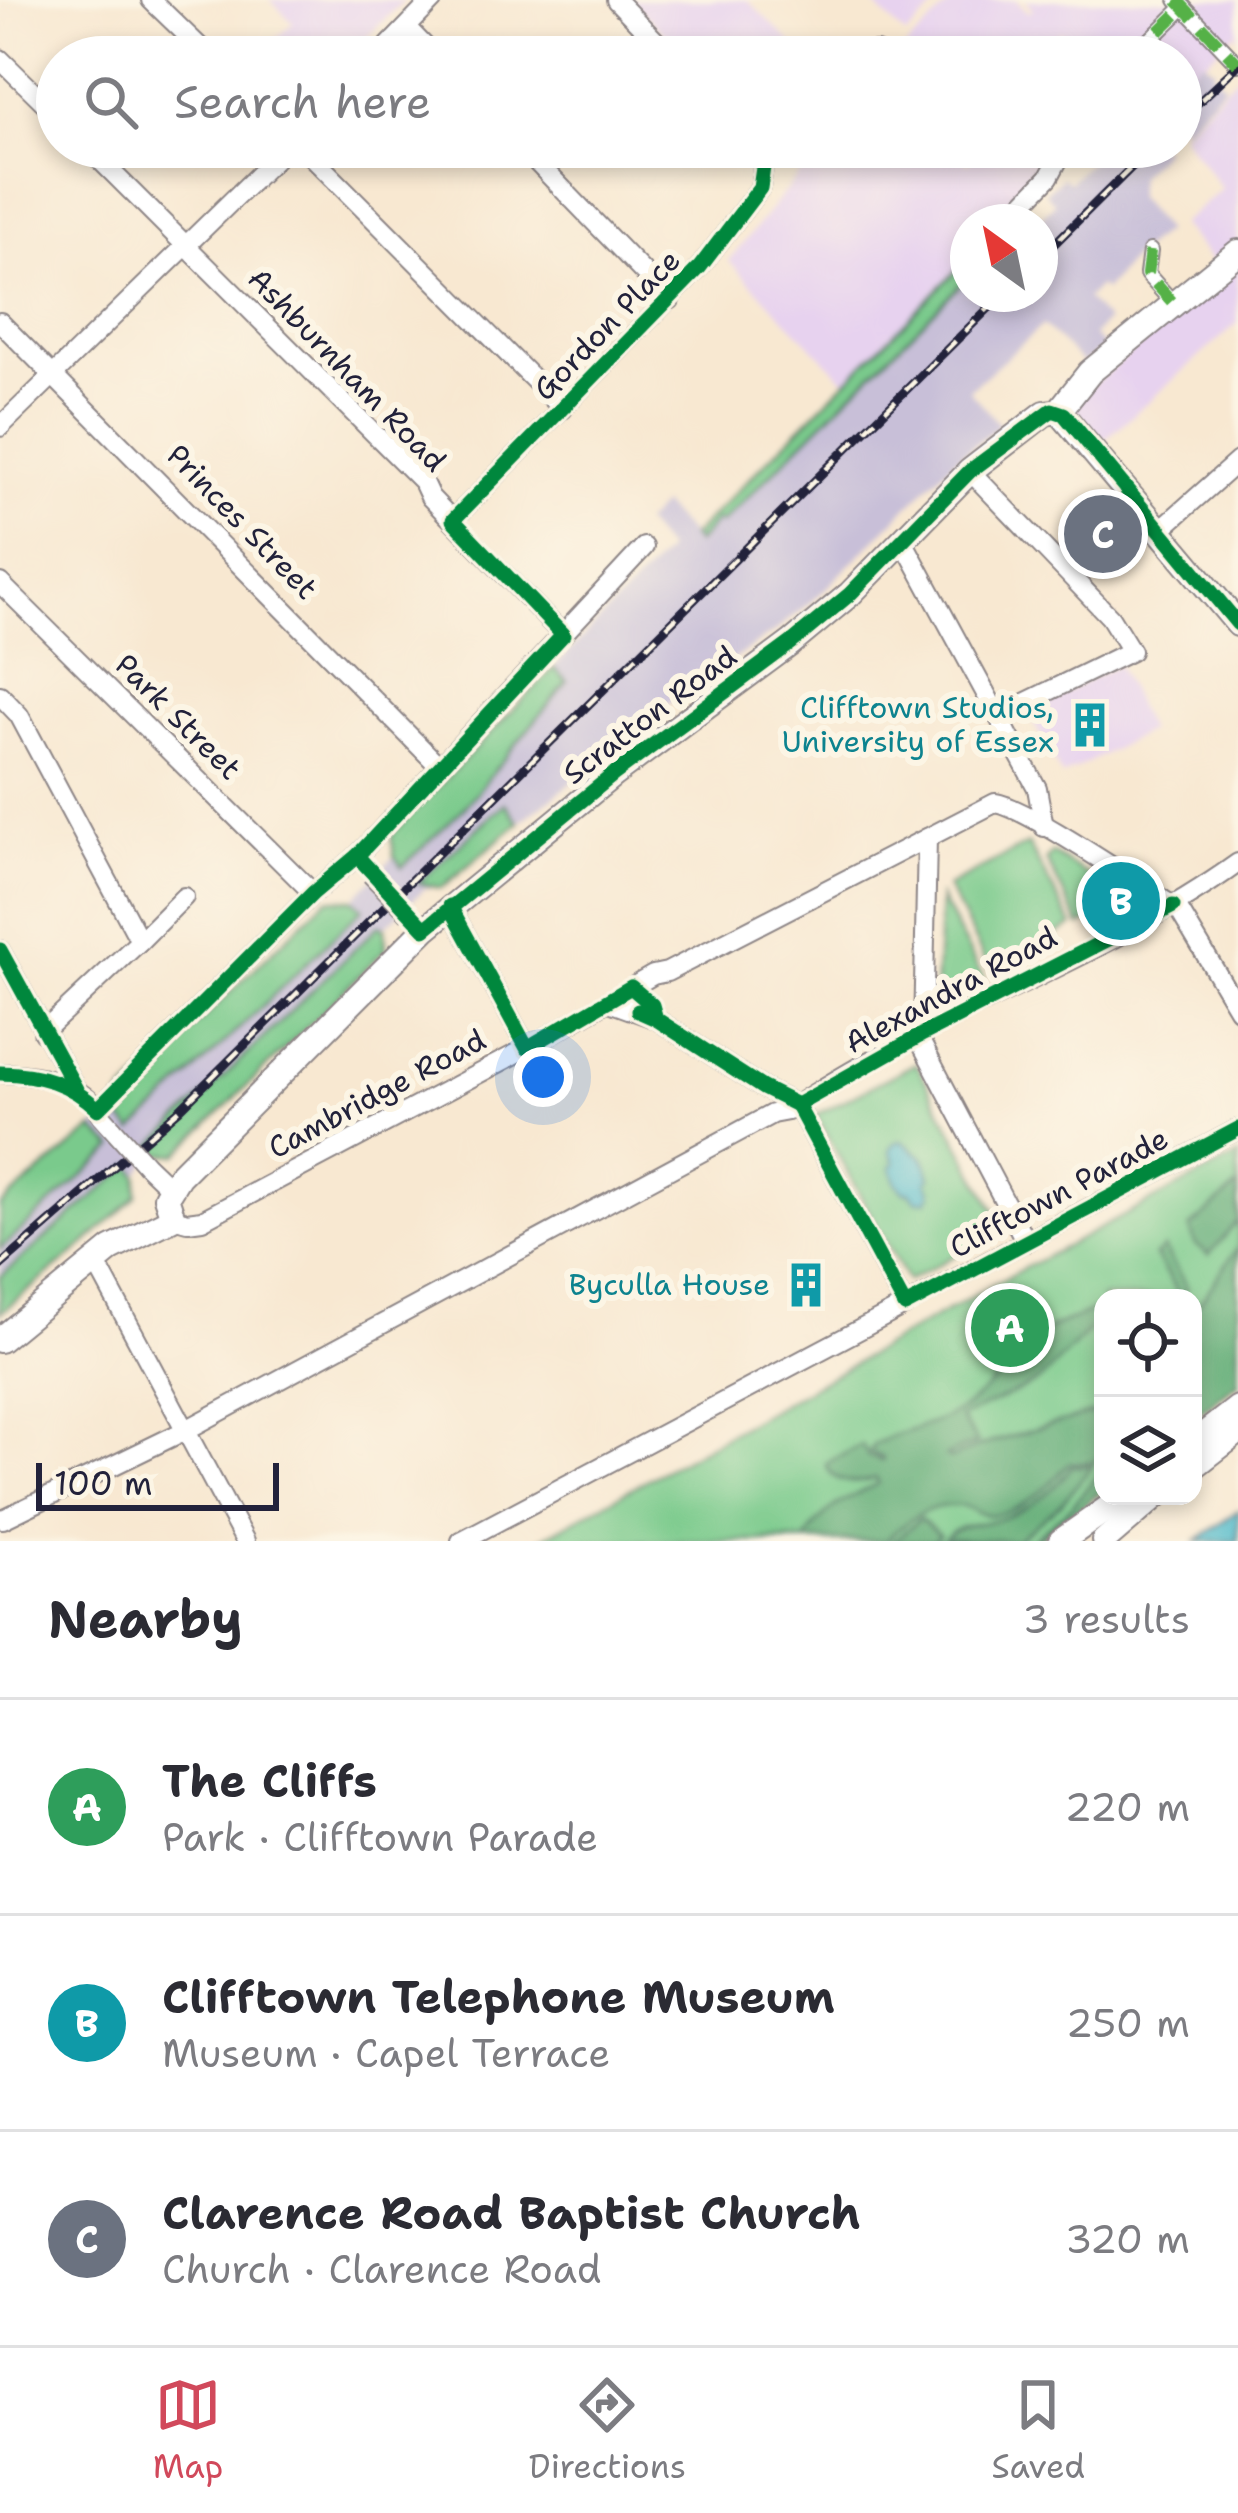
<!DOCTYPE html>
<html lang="en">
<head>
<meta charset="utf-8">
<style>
	:root { --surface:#fff; --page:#f2f2f3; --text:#2b2b33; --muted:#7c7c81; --line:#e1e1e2; --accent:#d1495b }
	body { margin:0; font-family:"Shantell Sans",sans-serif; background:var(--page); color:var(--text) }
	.controls { position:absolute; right:36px; bottom:36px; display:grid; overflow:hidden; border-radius:24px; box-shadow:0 6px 18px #0003 }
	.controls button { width:108px; height:108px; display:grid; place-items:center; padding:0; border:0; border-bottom:3px solid var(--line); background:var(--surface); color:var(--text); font:60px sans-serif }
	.compass { position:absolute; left:950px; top:204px; width:108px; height:108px; border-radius:50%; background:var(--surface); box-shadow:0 6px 18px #0003; rotate:327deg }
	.scale { position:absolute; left:36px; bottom:30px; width:243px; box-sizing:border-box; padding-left:12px; border:6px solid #22223b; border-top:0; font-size:33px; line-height:42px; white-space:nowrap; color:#22223b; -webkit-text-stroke:9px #fcf5e5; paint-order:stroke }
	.you { position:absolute; left:543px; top:1077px; width:42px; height:42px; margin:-30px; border:9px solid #fff; border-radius:50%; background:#1a73e8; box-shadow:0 0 0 18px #1a73e833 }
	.badge { display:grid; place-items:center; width:78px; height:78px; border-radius:50%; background:var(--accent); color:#fff; font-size:39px; font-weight:700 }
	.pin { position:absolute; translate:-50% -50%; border:6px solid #fff; box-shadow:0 3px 12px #0006 }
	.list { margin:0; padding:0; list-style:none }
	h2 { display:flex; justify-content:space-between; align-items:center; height:156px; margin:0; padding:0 48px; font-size:51px }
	h2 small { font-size:39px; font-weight:400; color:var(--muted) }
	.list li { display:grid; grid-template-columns:78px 1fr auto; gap:36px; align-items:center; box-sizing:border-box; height:216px; padding:0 48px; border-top:3px solid var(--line) }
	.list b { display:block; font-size:45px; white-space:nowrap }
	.list p { margin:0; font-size:39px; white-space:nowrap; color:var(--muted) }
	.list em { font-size:39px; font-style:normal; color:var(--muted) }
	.icon { flex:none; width:66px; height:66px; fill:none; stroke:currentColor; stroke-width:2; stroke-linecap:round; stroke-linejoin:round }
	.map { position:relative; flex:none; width:1238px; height:1541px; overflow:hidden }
	.search { position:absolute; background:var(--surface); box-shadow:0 6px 18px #0003; left:36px; right:36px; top:36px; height:132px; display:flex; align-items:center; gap:30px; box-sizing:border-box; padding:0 42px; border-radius:66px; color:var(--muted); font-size:45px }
	.sheet { height:804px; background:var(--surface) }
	nav { display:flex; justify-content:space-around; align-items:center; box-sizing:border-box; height:168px; border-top:3px solid var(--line); background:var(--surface); font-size:33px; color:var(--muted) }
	nav a { display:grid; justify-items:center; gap:6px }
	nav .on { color:var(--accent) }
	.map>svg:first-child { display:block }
	.built { fill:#e7d2ef }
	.industrial { fill:#c8bfd8 }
	.green { fill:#7aca8c; stroke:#4e7664; stroke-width:3 }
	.forest { fill:#63ae78; stroke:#42685a; stroke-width:3 }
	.water { fill:#4eb9ca; stroke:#386e82; stroke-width:3 }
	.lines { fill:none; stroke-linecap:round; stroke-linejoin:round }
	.pedestrian-casing { stroke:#8d8586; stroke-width:18 }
	.minor-casing { stroke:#8d8586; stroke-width:22 }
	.tertiary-casing { stroke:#8d8586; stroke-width:28 }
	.pedestrian { stroke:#fff; stroke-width:14 }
	.minor { stroke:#fff; stroke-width:18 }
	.tertiary { stroke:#fff; stroke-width:24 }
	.rail-casing { stroke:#22223b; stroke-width:9 }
	.rail { stroke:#fcf5e5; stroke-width:4.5; stroke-dasharray:14; stroke-linecap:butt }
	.minor-bridge-casing { stroke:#8d8586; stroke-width:22; stroke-linecap:butt }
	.minor-bridge { stroke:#fff; stroke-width:18 }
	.quiet { stroke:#55b146; stroke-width:12; stroke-dasharray:24 12; stroke-linecap:butt }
	.cycleway-casing { stroke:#fcf5e5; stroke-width:22 }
	.cycleway { stroke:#00873e; stroke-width:15 }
	.labels { text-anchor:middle; stroke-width:12; stroke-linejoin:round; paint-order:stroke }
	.street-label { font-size:30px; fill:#22223b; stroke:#fcf5e5 }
	.culture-label { font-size:30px; fill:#0d838f; stroke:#fcf5e5; text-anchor:end }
</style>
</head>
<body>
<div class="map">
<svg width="1238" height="1541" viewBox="0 0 1238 1541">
	<rect width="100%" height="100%" fill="#fcf5e5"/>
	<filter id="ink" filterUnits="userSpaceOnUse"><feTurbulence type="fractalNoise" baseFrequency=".00833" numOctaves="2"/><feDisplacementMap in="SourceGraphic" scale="24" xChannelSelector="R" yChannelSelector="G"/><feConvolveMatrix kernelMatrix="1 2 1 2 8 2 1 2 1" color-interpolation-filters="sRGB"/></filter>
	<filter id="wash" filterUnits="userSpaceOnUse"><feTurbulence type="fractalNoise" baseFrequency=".004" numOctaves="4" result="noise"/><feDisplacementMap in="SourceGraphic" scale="48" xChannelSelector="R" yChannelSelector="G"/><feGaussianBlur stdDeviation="2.7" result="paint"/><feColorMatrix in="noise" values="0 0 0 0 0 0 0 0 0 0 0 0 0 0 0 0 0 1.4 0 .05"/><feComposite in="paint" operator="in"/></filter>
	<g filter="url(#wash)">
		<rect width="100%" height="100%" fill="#f8e8d1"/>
		<g class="built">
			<polygon points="270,0 404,0 347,57 256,57 293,23"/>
			<polygon points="630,0 747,0 806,57 689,57"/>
			<polygon points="869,0 944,0 906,36"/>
			<polygon points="955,0 1016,0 1029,13 1033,8 1025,0 1238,0 1238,36 1235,33 1181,84 1181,57 1048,57 1067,37 1061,31 1035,57 896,57"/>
			<polygon points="1238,75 1238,323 1101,443 1070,403 1225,277 1180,224 1222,189 1181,134"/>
			<polygon points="821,147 949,147 968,164 982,147 1058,147 1029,175 1018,205 1001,222 968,222 968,259 847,382 729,261"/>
			<polygon points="1118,665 1148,731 1062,776 1032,720 1039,716 1035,709"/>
		</g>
		<g class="industrial">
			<polygon points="1202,60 1215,68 1212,72 1225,85 1181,131 1181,81"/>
			<polygon points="1104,147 1166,147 1138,176 1136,197 1165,231 1137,253 1104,291 1099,286 1086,299 1107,321 1093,336 1105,347 1083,364 1043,325 969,390 1000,425 955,459 827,588 777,630 609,744 613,752 512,828 441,888 425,888 385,927 386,949 178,1154 152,1155 138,1175 137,1196 80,1249 0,1313 0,1206 93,1129 327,899 353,899 393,857 391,835 667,551 643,523 661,505 692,537 968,259 968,294 1040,294 1040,222 1036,222 1055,203 1045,193 1062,177 1069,182"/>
		</g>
		<g class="green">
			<polygon points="968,259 968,277 747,498 721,523 717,520 696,543 691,537"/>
			<polygon points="554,668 567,682 462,810 402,867 394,856 391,835"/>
			<polygon points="505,803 519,823 441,888 418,883"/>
			<polygon points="1028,844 1073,926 990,970 947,887"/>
			<polygon points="1052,853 1125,898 1126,903 1080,926 1046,860"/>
			<polygon points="940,898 985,981 943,1004 935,996"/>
			<polygon points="327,899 353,899 363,908 133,1132 120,1117 121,1097"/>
			<polygon points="379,925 385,928 386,949 178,1154 152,1155 148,1151"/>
			<polygon points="916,1063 1005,1229 907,1281 816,1115"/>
			<polygon points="93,1129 115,1148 0,1249 0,1206"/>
			<polygon points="1238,1156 1238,1383 1193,1418 1193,1298 1103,1298 1103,1491 1036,1541 537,1541 1013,1274"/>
			<polygon points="131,1165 138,1175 137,1196 80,1249 0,1313 0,1277"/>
		</g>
		<g class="forest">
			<polygon points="1238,1186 1238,1221 1209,1255 1195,1244 1190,1228"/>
			<polygon points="1238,1247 1238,1383 1193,1418 1193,1312"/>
			<polygon points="1164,1248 1187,1287 1181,1298 1155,1256"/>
			<path d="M1103 1302V1317L1038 1382 960 1418 977 1442 946 1456 951 1459 979 1446 1103 1410V1451L1095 1462 1069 1463C1051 1484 1020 1515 989 1515 979 1515 972 1508 962 1506 930 1502 907 1520 885 1541H762L806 1540C821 1509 849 1498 879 1483L876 1478C857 1485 832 1485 826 1463L862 1445 868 1456 882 1461 883 1458 870 1452 874 1444C905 1429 942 1425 970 1403 997 1382 1016 1353 1045 1332 1062 1319 1090 1318 1103 1302Z"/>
			<path d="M1072 1466H1092L1062 1503 1019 1538 1013 1541 944 1539C960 1522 979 1525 1000 1519 1028 1511 1055 1489 1072 1466Z"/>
			<polygon points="1103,1468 1103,1491 1036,1541 1030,1541 1072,1506"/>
			<polygon points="920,1519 939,1535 934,1541 893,1541"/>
		</g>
		<g class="water">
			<polygon points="902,1141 925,1159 931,1177 927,1181 932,1192 928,1200 916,1200 909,1191 905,1192 896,1183 891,1166 895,1163 890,1150 894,1143"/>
			<polygon points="1238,1510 1238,1541 1197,1541"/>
		</g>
	</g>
	<g filter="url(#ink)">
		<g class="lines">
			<g class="pedestrian-casing">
				<g id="pedestrian">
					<polyline points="1177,0 1238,64"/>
					<polyline points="1133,57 1184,7"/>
					<polyline points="1150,251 1147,274 1174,304"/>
				</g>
			</g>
			<g class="minor-casing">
				<g id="minor">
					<polyline points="151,0 210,57"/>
					<polyline points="616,0 671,57"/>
					<polyline points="407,28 435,57"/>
					<polyline points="378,57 433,0"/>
					<polyline points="871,57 876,52 881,57"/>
					<polyline points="0,59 57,115"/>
					<polyline points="87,147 423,482 430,497 563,635"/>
					<polyline points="302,147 563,409"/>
					<polyline points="522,147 670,300"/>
					<polyline points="1018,209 1049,177 1065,147"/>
					<polyline points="0,322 439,766"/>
					<polyline points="0,427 287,147"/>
					<polyline points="970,471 1110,617 1131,651 998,716"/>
					<polyline points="453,520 700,267 760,188 766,147"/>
					<polyline points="1159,531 1238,461"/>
					<polyline points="902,539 1037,788 1044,827"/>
					<polyline points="0,583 313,893"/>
					<polyline points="0,695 19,715 140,941 43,1032"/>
					<polyline points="1176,905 1238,1009"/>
					<polyline points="450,906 527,1048"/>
					<polyline points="140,941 184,897"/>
					<polyline points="0,950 76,1089"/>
					<polyline points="609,1002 656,1019 763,1088 797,1105"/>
					<polyline points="923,1034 927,838"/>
					<polyline points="918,1037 1026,1242"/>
					<path d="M0 1073C39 1074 80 1081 102 1116"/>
					<polyline points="797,1105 905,1306"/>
					<polyline points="98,1109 313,893 357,856 644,547"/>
					<polyline points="146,1165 170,1188"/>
					<path d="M173 1218 187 1222 202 1220 527 1048 653 975 667 972 995 803C1025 806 1140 886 1173 906"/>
					<polyline points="96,1263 245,1541"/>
					<path d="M3 1519 186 1430 772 1114 788 1111C930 1014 1099 963 1238 863"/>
					<polyline points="461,1541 1238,1129"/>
				</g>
			</g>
			<g class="tertiary-casing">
				<g id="tertiary">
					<polyline points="1059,411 1238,624"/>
					<polyline points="0,1340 111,1249 173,1218 166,1197 179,1176 425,929 614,774 791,643 850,594 970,471 1045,413 1059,411 1090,372 1238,252"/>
					<polyline points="1193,1443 1238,1408"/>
					<polyline points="1193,1467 1238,1432"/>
					<polyline points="1061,1541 1125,1496"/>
					<polyline points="1104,1541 1156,1496"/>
				</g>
			</g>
			<use href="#pedestrian" class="pedestrian"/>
			<use href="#minor" class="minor"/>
			<use href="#tertiary" class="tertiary"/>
			<g class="rail-casing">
				<g id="rail">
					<polyline points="1181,119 1238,65"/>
					<polyline points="1040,258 1152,147"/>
					<polyline points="0,1266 180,1109 1003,294"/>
				</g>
			</g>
			<use href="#rail" class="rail"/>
			<g class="minor-bridge-casing">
				<g id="minor-bridge">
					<polyline points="371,874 409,913"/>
					<polyline points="102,1116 146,1165"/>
				</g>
			</g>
			<use href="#minor-bridge" class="minor-bridge"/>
			<g class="quiet">
				<polyline points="1177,0 1238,64"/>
				<polyline points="1133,57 1184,7"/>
				<polyline points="1150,251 1147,274 1174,304"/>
			</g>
			<g class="cycleway-casing">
				<g id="cycleway">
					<polyline points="357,856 425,929 614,774 791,643 850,594 970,471 1052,410 1064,414 1238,624"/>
					<polyline points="450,906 527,1048 631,987 652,1005 656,1019"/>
					<polyline points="0,950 76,1089"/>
					<polyline points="638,1011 656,1019 763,1088 797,1105"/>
					<path d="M0 1073C40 1074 69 1082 98 1109L313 893 357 856 563 635 453 520 700 267 760 188 766 147"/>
					<polyline points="797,1105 905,1306 1238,1129"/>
					<polyline points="797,1105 923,1034 1173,906"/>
				</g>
			</g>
			<use href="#cycleway" class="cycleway"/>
		</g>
	</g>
	<defs>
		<g id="building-bare" transform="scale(3.6)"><path d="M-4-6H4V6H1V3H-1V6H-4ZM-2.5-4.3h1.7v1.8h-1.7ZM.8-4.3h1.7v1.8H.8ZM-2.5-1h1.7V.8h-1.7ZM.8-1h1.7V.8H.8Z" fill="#0f9aa8" stroke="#fcf5e5" stroke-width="2.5" paint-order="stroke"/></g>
	</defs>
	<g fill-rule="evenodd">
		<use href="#building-bare" x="1090" y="725"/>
		<use href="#building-bare" x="806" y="1285"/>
	</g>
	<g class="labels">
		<g class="street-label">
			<text transform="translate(607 325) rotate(-46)" y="10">Gordon Place</text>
			<text transform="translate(347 370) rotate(46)" y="10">Ashburnham Road</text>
			<text transform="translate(242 522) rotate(46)" y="10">Princes Street</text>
			<text transform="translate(650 715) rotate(-37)" y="10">Scratton Road</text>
			<text transform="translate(178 717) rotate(45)" y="10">Park Street</text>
			<text transform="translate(951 990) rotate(-28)" y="10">Alexandra Road</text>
			<text transform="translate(377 1094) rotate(-28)" y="10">Cambridge Road</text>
			<text transform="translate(1059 1193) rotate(-28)" y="10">Clifftown Parade</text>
		</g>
		<g class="culture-label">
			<text x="1054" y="718">Clifftown Studios,<tspan x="1054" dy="34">University of Essex</tspan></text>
			<text x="770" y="1295">Byculla House</text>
		</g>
	</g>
</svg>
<div class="controls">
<button><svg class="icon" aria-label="locate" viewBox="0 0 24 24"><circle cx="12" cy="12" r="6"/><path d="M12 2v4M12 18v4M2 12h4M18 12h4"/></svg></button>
<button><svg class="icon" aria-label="layers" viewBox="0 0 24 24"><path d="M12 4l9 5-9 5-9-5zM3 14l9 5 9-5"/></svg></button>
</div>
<svg class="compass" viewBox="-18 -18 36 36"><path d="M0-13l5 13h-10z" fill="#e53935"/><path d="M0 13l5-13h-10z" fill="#7c7c81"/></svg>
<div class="scale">100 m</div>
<div class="you"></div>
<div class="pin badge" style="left:1010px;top:1328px;background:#2e9e5b">A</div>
<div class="pin badge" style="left:1121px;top:901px;background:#0f9aa8">B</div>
<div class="pin badge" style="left:1103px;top:534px;background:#6b7280">C</div>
<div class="search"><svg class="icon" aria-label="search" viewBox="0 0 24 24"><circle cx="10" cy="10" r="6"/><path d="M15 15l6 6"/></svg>Search here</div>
</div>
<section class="sheet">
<h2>Nearby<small>3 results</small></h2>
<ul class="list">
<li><span class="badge" style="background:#2e9e5b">A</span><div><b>The Cliffs</b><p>Park · Clifftown Parade</p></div><em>220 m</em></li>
<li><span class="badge" style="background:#0f9aa8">B</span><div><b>Clifftown Telephone Museum</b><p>Museum · Capel Terrace</p></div><em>250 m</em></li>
<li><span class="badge" style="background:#6b7280">C</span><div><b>Clarence Road Baptist Church</b><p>Church · Clarence Road</p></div><em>320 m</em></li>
</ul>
</section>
<nav>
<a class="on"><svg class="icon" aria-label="map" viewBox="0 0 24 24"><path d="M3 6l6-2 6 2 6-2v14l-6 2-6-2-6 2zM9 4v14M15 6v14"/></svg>Map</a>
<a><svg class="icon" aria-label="directions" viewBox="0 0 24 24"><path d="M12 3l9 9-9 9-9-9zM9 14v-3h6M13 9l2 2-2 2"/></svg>Directions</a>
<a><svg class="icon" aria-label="saved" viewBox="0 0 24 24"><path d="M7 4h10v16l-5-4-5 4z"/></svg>Saved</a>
</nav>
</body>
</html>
